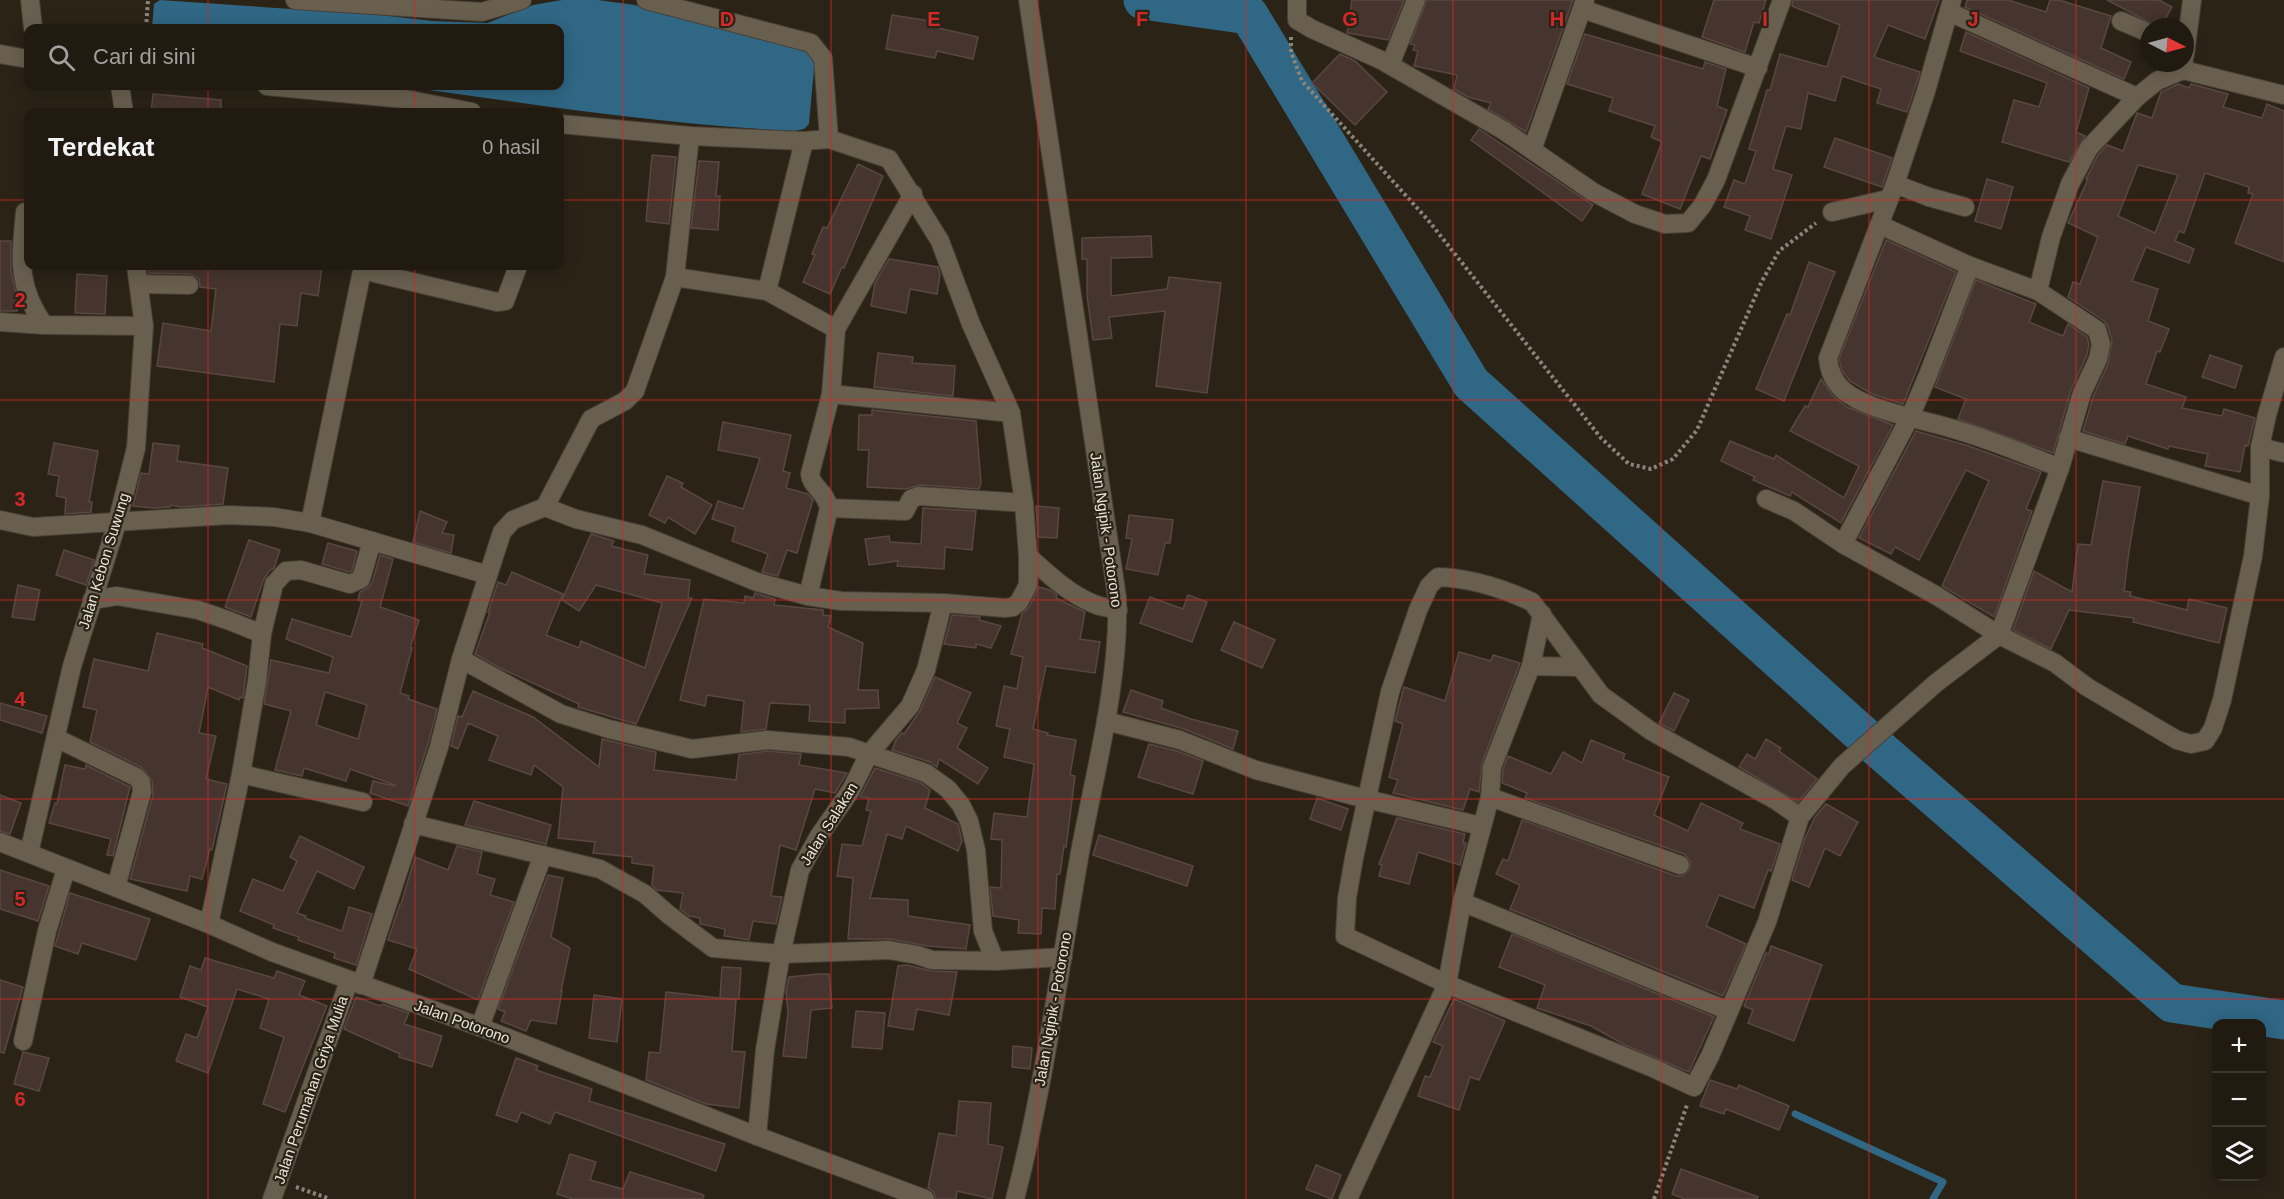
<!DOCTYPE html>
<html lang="id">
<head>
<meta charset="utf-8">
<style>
	:root { --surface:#201a10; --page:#2d271e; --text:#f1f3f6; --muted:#a2a19f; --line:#3d3830 }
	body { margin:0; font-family:Arial,sans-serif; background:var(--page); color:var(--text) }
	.controls { position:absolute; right:18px; bottom:18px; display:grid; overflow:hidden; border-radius:12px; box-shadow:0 3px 15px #0003 }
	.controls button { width:54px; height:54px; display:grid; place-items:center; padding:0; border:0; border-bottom:2px solid var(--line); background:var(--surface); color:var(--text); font:30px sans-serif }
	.compass { position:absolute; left:2140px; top:18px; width:54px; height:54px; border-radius:50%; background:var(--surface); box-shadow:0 3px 15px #0003; rotate:96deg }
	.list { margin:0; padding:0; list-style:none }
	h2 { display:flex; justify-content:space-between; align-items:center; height:78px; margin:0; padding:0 24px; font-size:26px }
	h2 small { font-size:20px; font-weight:400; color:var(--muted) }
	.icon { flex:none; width:33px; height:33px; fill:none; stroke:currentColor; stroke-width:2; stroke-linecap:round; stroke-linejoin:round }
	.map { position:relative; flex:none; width:2284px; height:1199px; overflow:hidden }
	.search { position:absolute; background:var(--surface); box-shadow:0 3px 15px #0003; left:24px; top:24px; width:540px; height:66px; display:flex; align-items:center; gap:15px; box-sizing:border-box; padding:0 21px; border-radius:12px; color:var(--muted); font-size:22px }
	.panel { position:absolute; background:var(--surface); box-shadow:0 3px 15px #0003; left:24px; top:108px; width:540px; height:162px; border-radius:12px }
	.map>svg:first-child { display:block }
	.water { fill:#306784 }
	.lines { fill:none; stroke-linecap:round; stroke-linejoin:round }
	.stream { stroke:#306784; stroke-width:7 }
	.river { stroke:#306784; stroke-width:39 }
	.building { fill:#46352f; stroke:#594742; stroke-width:1.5; fill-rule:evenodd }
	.minor-casing { stroke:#484037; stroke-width:20 }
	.path { stroke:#8c857a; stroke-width:4; stroke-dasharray:3 3; stroke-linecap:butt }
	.minor { stroke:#685f4f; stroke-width:18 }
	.grid { fill:none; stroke:#d62828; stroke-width:1.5; stroke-opacity:0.55 }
	.labels { text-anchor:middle; stroke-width:4.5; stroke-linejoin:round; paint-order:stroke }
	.street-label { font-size:15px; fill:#ebe6dd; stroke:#2b2316 }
	.grid-label { font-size:20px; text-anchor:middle; font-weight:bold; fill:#d62828; stroke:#2b2316; stroke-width:4.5; stroke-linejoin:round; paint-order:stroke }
</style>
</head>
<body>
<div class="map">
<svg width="2284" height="1199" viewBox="0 0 2284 1199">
	<rect width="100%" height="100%" fill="#2b2316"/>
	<path class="water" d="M160 0 380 15 433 21 487 23 533 5 562 0H598L635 5 805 50 815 58 809 124 804 129 795 131C663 125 531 104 401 86H560V28H152L154 4Z"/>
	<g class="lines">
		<polyline class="stream" points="1795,1114 1943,1182 1933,1199"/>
		<polyline class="river" points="1143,0 1249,15 1471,383 1856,729 2172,1003 2284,1020"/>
	</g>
	<g class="building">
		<polygon points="1352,0 1404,0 1388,40 1347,33"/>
		<polygon points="1427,0 1573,0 1526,132 1488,109 1491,103 1468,97 1454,89 1457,75 1414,66 1418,51 1413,50 1415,45 1410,44"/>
		<polygon points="1714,0 1766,0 1759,23 1754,22 1745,52 1702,37"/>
		<polygon points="1793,0 1939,0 1925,39 1888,25 1874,57 1920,72 1907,112 1877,103 1881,89 1842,76 1835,101 1808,93 1801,129 1786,126 1773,169 1792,175 1771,239 1745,230 1750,216 1724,207 1734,180 1745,184 1756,151 1749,149 1767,90 1770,90 1780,54 1827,67 1840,25 1792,6"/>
		<polygon points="1967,0 2008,0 2046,12 2050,0 2059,0 2111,16 2101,48 2131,62 2124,79 1965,7"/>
		<polygon points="2107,0 2159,0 2172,7 2161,27 2158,27"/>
		<polygon points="892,15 931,21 930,26 978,37 973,59 937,51 935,58 886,49"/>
		<polygon points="1966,32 2089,88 2076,132 2085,136 2069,162 2002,142 2014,100 2039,107 2047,83 1960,51"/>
		<polygon points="1585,34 1703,69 1705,62 1726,69 1717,106 1727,110 1710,159 1701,156 1680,209 1642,194 1662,142 1651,137 1655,126 1609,111 1613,98 1567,84"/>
		<polygon points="1340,54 1355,61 1387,92 1355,125 1312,83"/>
		<path d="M2178 84 2189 88 2191 84 2228 94 2223 107 2262 118 2267 104 2284 111V262L2235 243 2253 194 2248 193 2249 187 2205 173 2184 233 2179 231 2175 241 2194 249 2189 263 2146 247 2132 281 2158 289 2148 321 2169 329 2160 352 2157 351 2146 384 2186 397 2182 408 2222 416 2224 409 2255 418 2248 446 2245 445 2240 472 2205 466 2208 454 2169 446 2168 449 2128 436 2125 444 2083 431 2093 397 2108 364 2112 341 2108 327 2104 321 2068 297 2073 282 2080 284 2098 237 2068 223 2088 179H2086L2098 155 2107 145 2123 151 2137 113 2152 118 2161 92ZM2138 165 2178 175 2155 233 2118 216Z"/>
		<polygon points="153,94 221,100 221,112 151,112"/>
		<polygon points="1479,129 1593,205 1582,221 1471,140"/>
		<polygon points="1835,138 1892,158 1882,187 1824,167"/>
		<polygon points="652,155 676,157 669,224 646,221"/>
		<polygon points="699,161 719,162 716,196 720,196 718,230 691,228"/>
		<polygon points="858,164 883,176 844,268 842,267 830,294 803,282 815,255 812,254 823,227 827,228"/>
		<polygon points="1987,179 2013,187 2001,229 1975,221"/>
		<polygon points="1151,236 1152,257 1111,258 1111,296 1167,289 1169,277 1221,283 1207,393 1156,386 1165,311 1109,317 1112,338 1093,340 1087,295 1087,259 1082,259 1082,238"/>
		<polygon points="1886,240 1956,272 1903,404 1872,394 1850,381 1842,371 1839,359"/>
		<polygon points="0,241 11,241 11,271 17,298 17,311 0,311"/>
		<polygon points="889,259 938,267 940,274 937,294 910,289 906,313 871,306 875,283"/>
		<polygon points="1809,262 1835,272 1784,401 1756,389 1787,314 1790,315"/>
		<polygon points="149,266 322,266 318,296 301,293 297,326 280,324 274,382 157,366 163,323 211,331 216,289 200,287 199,279 190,274 148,273"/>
		<polygon points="77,274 107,276 105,314 75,313"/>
		<polygon points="1976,280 2036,304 2029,322 2063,336 2068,324 2087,337 2089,344 2087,355 2071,390 2053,453 1958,419 1966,399 1935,387"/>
		<polygon points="878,353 913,357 912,363 955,366 953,396 874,387"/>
		<polygon points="2210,355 2242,366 2235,388 2202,377"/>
		<polygon points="1821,379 1832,395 1847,407 1893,425 1841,523 1792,492 1790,496 1753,480 1755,477 1721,461 1730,441 1774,459 1776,455 1844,498 1859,466 1790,431 1805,406 1808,407"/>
		<polygon points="872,410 976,421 981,483 979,489 920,485 906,489 867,487 869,450 858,450 859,415 872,415"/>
		<polygon points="723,422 791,435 783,471 790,473 786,488 808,494 813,500 797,553 787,550 778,576 762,572 768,554 732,541 736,527 712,519 718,501 743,509 760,458 718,450"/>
		<polygon points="1916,431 1969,446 2041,472 2026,509 2032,511 1994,617 1942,586 1989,481 1966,470 1919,560 1895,547 1891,554 1859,538"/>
		<polygon points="54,443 98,451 89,502 92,502 91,512 65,514 66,498 56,496 59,476 48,474"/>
		<polygon points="153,443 179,446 177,461 228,468 223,504 181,507 171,505 170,507 153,508 133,506 141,473 149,474"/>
		<polygon points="667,476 683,483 681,487 712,505 695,534 668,517 665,523 649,515"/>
		<polygon points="2103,481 2140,487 2129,551 2124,591 2131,592 2130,596 2187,610 2189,599 2227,608 2219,643 2133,622 2134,618 2069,610 2051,649 2013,630 2034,571 2072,592 2078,544 2091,545"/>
		<polygon points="1036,506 1059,508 1057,538 1038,537"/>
		<polygon points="923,508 976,511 972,550 945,547 944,569 897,566 898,561 869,565 865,539 889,536 890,542 921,544"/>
		<polygon points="420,511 447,522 442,533 454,535 451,553 413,542"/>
		<polygon points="1129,515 1173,520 1170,543 1165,543 1158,575 1126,569 1132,539 1126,538"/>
		<polygon points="591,534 614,541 611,546 648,555 644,574 690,580 688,598 692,598 636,724 578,707 579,704 502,669 475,654 490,612 488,612 498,582 506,585 512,572 563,594 546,635 579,648 581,641 645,668 662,603 596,585 579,611 562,600"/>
		<polygon points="249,540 280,550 274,568 269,571 263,581 251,617 225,607"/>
		<polygon points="328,543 357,551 352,571 349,572 322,564"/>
		<polygon points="64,550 94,560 86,585 56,575"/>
		<path d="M380 555 393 559 380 607 419 620 410 648H412L400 693 409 696 408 699 437 709 428 744 408 806 370 793 373 781 394 786 395 785 350 769 346 781 304 768 302 776 275 770 291 711 264 704 271 660 329 673 333 657 286 639 292 619 351 637 362 601 358 600 360 592 369 587 372 583ZM325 692 367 705 358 739 316 725Z"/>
		<polygon points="18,585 40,590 34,620 12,617"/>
		<polygon points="1039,587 1050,590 1057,595 1056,598 1085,612 1080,639 1100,642 1095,673 1046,666 1033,729 1048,733 1047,735 1076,740 1070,775 1075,776 1066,847 1064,846 1060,874 1057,874 1055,909 1042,908 1041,934 1018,933 1019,920 993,916 990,887 1001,888 1002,840 991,839 994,813 1027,817 1034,764 1004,757 1010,729 996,726 1004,686 1017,689 1023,657 1011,654 1022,614 1029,607"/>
		<polygon points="755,593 775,599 774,605 823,610 823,615 831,616 828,627 863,643 858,690 878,690 879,708 845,709 845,723 809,721 810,705 770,703 766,729 741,732 744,701 707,695 705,706 680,700 704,599 744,603 745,596 753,598"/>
		<polygon points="1188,595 1207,602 1192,642 1140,623 1150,597 1183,609"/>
		<polygon points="952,615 980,617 979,620 1001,626 991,648 976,644 976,648 944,644"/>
		<polygon points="1234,622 1275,640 1262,668 1221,650"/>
		<polygon points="157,633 203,644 202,648 247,666 243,698 240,697 239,700 208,687 199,733 216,736 206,779 227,784 212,850 210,849 202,879 190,876 187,891 130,879 153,795 152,780 141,767 90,742 97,710 83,707 94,659 148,671"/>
		<polygon points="1459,652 1491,661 1493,655 1520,663 1482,763 1479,792 1470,789 1463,810 1393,793 1398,780 1389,777 1403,724 1395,721 1404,687 1445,701"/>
		<polygon points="935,677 971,693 957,723 967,728 957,748 988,768 978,784 939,759 937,767 930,762 892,750 896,740 902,733 904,734 920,711"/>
		<polygon points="1131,690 1163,701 1161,708 1191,719 1238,731 1233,749 1184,729 1123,712"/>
		<polygon points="473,691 533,717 599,767 602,739 656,752 654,770 736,780 739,755 767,751 801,754 799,765 847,773 835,793 815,789 796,850 780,845 771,896 782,897 776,924 753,921 749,940 724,936 725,929 700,924 700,918 689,916 680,909 683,893 657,890 652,885 654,866 632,863 632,857 593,853 595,842 558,838 563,787 534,765 531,775 489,760 498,736 468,723 458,749 451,746 458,716 462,717"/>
		<polygon points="1674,693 1689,700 1674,731 1659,723"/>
		<polygon points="0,703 47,716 42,733 0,720"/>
		<polygon points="1766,739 1781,748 1779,751 1817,779 1798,802 1739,767 1747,754 1755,759"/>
		<polygon points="1591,740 1625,754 1623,759 1669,777 1654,815 1688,831 1701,803 1743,823 1740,829 1780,844 1771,871 1768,870 1754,908 1719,895 1706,926 1746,944 1723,996 1510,909 1520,885 1496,874 1503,859 1508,861 1522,820 1676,876 1683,876 1690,869 1691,862 1684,854 1525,798 1527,793 1502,783 1503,769 1508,756 1551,774 1563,752 1582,763"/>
		<polygon points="1149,744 1177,751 1203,761 1193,794 1138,777"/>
		<polygon points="65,765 85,769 86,765 130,787 113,856 107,855 111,839 49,823 55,803 57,804"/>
		<polygon points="875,768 921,783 930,790 925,808 958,824 962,841 958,851 906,826 902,839 887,834 870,898 908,900 908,916 970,925 966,949 927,946 891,939 848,939 853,878 837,876 842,844 862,846 871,811 866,810 869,798 860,797"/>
		<polygon points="0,795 21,803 10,834 0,831"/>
		<polygon points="1317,798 1348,809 1341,830 1310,819"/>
		<polygon points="474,801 551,825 546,844 465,825"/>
		<polygon points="1826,804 1858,822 1840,856 1825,848 1809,887 1792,880 1805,838 1815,817"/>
		<polygon points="1397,818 1465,834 1463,842 1466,843 1460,865 1418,852 1409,884 1379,876 1382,865 1379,864"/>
		<polygon points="1099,835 1193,866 1187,886 1093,855"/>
		<polygon points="300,836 364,867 354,889 317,871 297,913 306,916 305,918 342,931 349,907 372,914 356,965 334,958 335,953 298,940 299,937 273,928 274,925 240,911 253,879 283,891 297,861 290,857"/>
		<polygon points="457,846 482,852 477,874 495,879 490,895 514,902 478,1000 409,969 417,949 388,940 400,904 401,904 415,857 448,870"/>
		<polygon points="0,870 49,886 38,921 0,909"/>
		<polygon points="548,875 563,878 551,937 570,948 561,991 562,991 556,1024 531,1020 526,1031 501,1021 505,1012 498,1009"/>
		<polygon points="70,893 150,919 136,960 82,943 78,954 55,946"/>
		<polygon points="1512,934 1714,1017 1689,1072 1625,1045 1591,1026 1537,1008 1545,985 1499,967"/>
		<polygon points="1771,946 1822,965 1794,1041 1748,1023 1753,1010 1744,1006 1766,953 1769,954"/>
		<polygon points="205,958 274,978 277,971 305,981 299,995 327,1006 285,1112 263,1104 284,1037 260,1028 269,999 237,989 208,1073 176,1061 186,1034 197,1038 208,1007 180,997 190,966 201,970"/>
		<polygon points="907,965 931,971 957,972 949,1015 917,1009 913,1030 888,1026 898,966"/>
		<polygon points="722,967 741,968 739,999 720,998"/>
		<polygon points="819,974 829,974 832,1008 811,1010 806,1058 783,1056 788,1013 786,991 789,977"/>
		<polygon points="0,980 23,987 4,1053 0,1052"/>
		<polygon points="666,992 736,1000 732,1051 745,1052 739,1108 706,1104 646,1080 649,1052 660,1053"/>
		<polygon points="594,995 622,999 617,1042 589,1038"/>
		<polygon points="356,997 380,1006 382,1004 409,1013 404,1024 442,1036 432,1067 399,1057 400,1054 344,1029"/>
		<polygon points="1454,999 1505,1021 1479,1080 1470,1077 1459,1110 1418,1096 1425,1076 1430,1077 1443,1046 1433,1042"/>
		<polygon points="856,1011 885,1013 882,1049 852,1047"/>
		<polygon points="1013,1046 1032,1048 1030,1069 1012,1067"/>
		<polygon points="23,1052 49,1058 39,1091 14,1084"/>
		<polygon points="516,1058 538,1066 536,1070 592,1089 589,1101 725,1144 716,1171 555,1112 550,1124 521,1112 517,1122 496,1115"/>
		<polygon points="1710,1080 1737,1089 1739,1085 1789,1106 1779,1130 1726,1109 1724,1114 1700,1106"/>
		<polygon points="959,1101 991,1103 988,1144 1003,1147 992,1199 957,1191 956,1199 936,1199 934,1192 928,1188 939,1133 956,1136"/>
		<polygon points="570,1154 596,1162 590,1180 623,1189 630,1172 704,1195 703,1199 573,1199 557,1194"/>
		<polygon points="1316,1165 1341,1175 1332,1199 1306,1189"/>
		<polygon points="1681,1169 1758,1197 1757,1199 1685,1199 1672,1194"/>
	</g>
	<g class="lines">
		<g class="minor-casing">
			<g id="minor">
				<polyline points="30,0 33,28"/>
				<polyline points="295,0 482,12 522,0"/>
				<polyline points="646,0 811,43 823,58 829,139"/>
				<polyline points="1297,0 1297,20 1312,29 1381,60 1503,130 1593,192 1635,214 1665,224 1688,223 1702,206 1716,180 1782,0"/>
				<path d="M1952 0 1926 91 1895 184 1828 358C1829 371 1833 381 1843 390 1868 412 1928 420 1960 431 1994 441 2027 455 2060 468"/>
				<polyline points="1582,9 1758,68"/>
				<polyline points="1949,12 2137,97"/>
				<polyline points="2121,21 2149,33"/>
				<polyline points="0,54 28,59"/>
				<polyline points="2185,55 2192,0"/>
				<polyline points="2184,63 2183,70 2284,95"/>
				<polyline points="1390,65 1416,0"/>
				<polyline points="120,86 124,112"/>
				<polyline points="267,86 405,99 472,112"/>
				<polyline points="1532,150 1585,0"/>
				<polyline points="1895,184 1929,197 1965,207"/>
				<path d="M25 212C21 258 16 285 44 325"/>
				<polyline points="1832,212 1888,199"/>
				<polyline points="362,270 497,302 505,301 518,266"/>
				<polyline points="675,277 767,291 836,329"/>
				<polyline points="139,284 189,285"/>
				<polyline points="767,291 804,141"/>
				<polyline points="2038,291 2051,237 2070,184 2089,148 2137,97 2157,81 2183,70"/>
				<polyline points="0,322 44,325 144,326"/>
				<polyline points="2284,357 2267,415 2260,447 2284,453"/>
				<polyline points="831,394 1011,413"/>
				<polyline points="2068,438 2260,496"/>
				<polyline points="1766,499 1794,511 1843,544 1937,596 1999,635 2060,468 2082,393 2098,359 2101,344 2097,330 2038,291 1970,266 1880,225"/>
				<polyline points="545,507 591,419 625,401 635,391 675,277 690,136"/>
				<polyline points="829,508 905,511 911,499 919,496 1024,503"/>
				<polyline points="0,520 33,527 229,515 274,517 310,523 488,575"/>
				<polyline points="310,523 363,266"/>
				<polyline points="1843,544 1910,417 1928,375 1970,266"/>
				<path d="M1028 556C1048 574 1069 594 1094 604 1101 607 1110 608 1118 610"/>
				<path d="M808 596 829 508C825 490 811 487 810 474L831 394 836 329 913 194"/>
				<polyline points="92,600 117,596 198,610 230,621 262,634"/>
				<polyline points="461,659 502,532 513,520 545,507 576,519 642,535 757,582 808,596 841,601 943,603 1005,608 1013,607 1019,602 1028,585 1028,556 1024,503 1011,413 971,324 940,241 889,159 829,139 804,141 690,136 560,124"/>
				<polyline points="1531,666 1580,667"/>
				<polyline points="1106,721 1180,740 1256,770 1366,799 1481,826"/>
				<polyline points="56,738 136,777 141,782 142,792 116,887"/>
				<polyline points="241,774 363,802"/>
				<polyline points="1490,797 1680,865"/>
				<path d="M1800 817 1777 801 1651 731 1601 695 1532 602C1504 589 1469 578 1438 577L1429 586 1418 610 1390 692 1354 858 1347 898 1345 936 1447 984 1653 1068 1694 1087 1710 1056 1767 922 1800 817 1842 766 1936 683 1999 635 2055 663 2087 687 2177 740 2191 744 2205 741 2213 728 2222 700 2253 556 2260 496V447"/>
				<polyline points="413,824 600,869 645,894 669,915 713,948 781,954 889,950 917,955 932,960 995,961"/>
				<polyline points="0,842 209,924 272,952 480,1027 757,1136 925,1199"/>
				<polyline points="29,853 72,666 117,523 136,448 144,326 136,266"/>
				<polyline points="1462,902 1729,1011"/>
				<polyline points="209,924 241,774 257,681 262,634 274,584 286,571 301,570 350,584 361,579 372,541"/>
				<polyline points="361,985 439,747 461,659 561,714 609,729 692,749 767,740 849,747 926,773 948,789 961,805 969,821 976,850 983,931 995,961 1063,957"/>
				<polyline points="480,1027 543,855"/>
				<polyline points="23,1041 47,931 66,869"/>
				<polyline points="757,1136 765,1050 781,954 800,870 819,836 851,790 869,754 910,706 926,670 943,603"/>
				<polyline points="272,1199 349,981"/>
				<path d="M1015 1199C1044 1087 1059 972 1079 858 1094 774 1120 683 1117 597L1028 0"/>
				<polyline points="1348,1199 1447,984 1462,902 1490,797 1492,767 1531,666 1542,614"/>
			</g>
		</g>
		<g class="path">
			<polyline points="146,28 148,0"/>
			<polyline points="1291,37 1291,52 1302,81 1428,220 1601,438 1629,464 1651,469 1673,459 1697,430 1762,281 1779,251 1816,223"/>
			<polyline points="296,1187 330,1199"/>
			<polyline points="1654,1199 1687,1105"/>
		</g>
		<use href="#minor" class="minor"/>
	</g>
	<path class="grid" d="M208 0V28M415 0V28M623 0V1199M831 0V1199M1038 0V1199M1246 0V1199M1453 0V1199M1661 0V1199M1869 0V1199M2076 0V1199M208 86V112M415 86V112M0 200H28M560 200H2284M208 266V1199M415 266V1199M0 400H2284M0 600H2284M0 799H2284M0 999H2284"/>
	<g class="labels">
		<g class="street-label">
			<text transform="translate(1106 530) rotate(82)" y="5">Jalan Ngipik - Potorono</text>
			<text transform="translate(104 561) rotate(-73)" y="5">Jalan Kebon Suwung</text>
			<text transform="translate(829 824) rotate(-58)" y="5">Jalan Salakan</text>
			<text transform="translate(1053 1009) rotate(-80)" y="5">Jalan Ngipik - Potorono</text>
			<text transform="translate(462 1022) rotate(20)" y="5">Jalan Potorono</text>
			<text transform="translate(311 1090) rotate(-71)" y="5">Jalan Perumahan Griya Mulia</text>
		</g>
	</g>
	<g class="grid-label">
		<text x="727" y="26">D</text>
		<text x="934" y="26">E</text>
		<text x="1142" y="26">F</text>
		<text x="1350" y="26">G</text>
		<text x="1557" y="26">H</text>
		<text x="1765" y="26">I</text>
		<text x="1973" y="26">J</text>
		<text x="20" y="307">2</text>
		<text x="20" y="506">3</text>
		<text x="20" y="706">4</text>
		<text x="20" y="906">5</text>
		<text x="20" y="1106">6</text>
	</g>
</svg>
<div class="controls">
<button>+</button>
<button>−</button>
<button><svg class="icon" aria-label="layers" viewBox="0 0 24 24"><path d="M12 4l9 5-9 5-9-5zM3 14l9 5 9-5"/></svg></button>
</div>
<svg class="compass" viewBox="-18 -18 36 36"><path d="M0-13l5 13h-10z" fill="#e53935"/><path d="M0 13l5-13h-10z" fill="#a2a19f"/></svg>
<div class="search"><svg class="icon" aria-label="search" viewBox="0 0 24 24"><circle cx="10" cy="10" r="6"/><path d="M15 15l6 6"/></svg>Cari di sini</div>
<section class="panel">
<h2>Terdekat<small>0 hasil</small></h2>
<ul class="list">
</ul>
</section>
</div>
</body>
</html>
